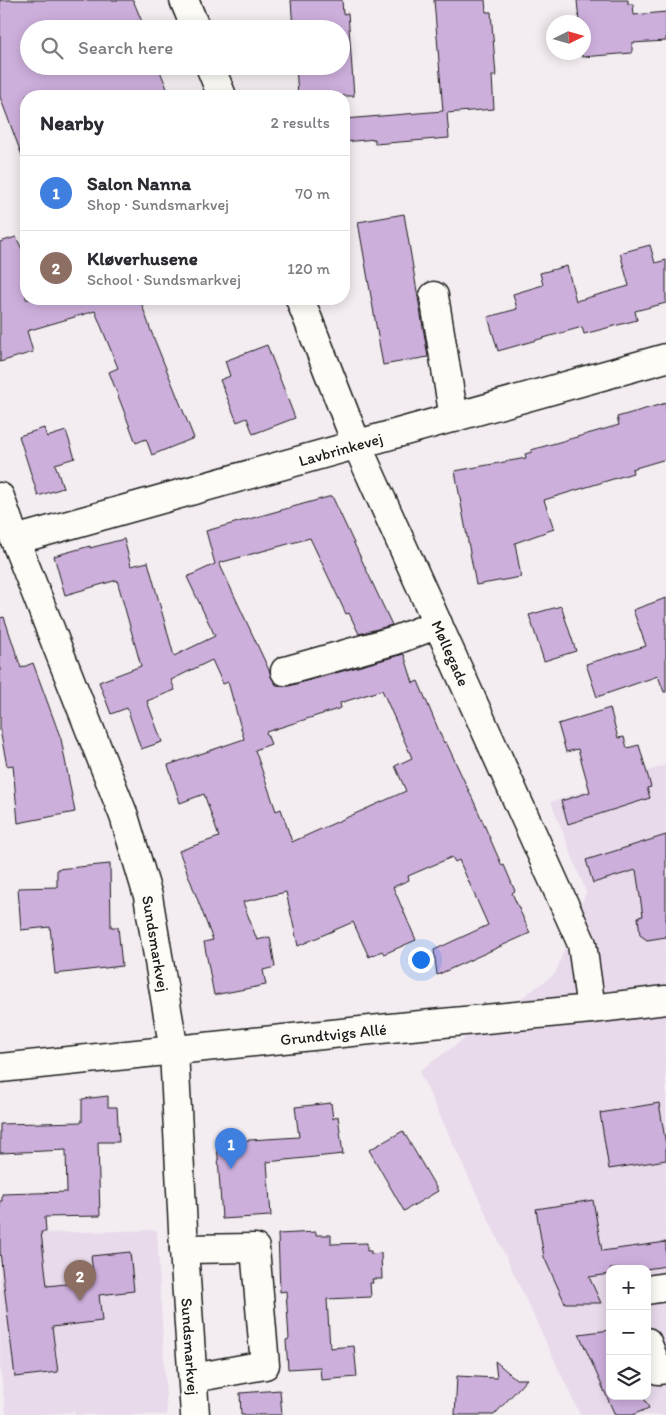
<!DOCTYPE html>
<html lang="en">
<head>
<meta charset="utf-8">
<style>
	:root { --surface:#fff; --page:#f2f2f3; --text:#2b2b33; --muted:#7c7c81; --line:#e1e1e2; --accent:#d1495b }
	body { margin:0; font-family:Itim,sans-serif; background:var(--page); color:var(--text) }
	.controls { position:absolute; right:15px; bottom:15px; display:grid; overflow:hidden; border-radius:10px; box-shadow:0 2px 12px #0003 }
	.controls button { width:45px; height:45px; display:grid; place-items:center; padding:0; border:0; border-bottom:1px solid var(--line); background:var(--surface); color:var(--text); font:25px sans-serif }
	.compass { position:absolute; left:546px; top:15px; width:45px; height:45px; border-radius:50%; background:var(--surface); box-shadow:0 2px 12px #0003; rotate:85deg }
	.you { position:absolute; left:420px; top:959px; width:18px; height:18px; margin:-12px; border:4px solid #fff; border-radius:50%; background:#1a73e8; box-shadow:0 0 0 8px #1a73e833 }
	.badge { display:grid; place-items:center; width:32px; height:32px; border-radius:50%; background:var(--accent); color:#fff; font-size:16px; font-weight:700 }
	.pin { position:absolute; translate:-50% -41px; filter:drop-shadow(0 1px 2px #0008) }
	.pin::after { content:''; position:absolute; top:26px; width:18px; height:15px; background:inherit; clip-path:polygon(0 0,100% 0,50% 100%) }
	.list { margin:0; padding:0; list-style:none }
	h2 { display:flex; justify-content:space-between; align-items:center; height:65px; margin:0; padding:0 20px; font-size:21px }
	h2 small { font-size:16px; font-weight:400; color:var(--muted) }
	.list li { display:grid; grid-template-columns:32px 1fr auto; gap:15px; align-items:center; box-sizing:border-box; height:75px; padding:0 20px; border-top:1px solid var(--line) }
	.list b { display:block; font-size:19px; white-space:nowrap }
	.list p { margin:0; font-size:16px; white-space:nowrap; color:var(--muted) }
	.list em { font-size:16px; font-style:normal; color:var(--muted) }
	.icon { flex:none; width:28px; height:28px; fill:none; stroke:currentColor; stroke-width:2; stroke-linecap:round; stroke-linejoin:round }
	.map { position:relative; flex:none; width:666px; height:1415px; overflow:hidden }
	.search { position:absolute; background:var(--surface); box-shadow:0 2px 12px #0003; left:20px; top:20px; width:330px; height:55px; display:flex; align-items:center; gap:12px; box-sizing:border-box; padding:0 18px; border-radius:28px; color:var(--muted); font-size:19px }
	.panel { position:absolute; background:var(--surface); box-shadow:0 2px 12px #0003; left:20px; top:90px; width:330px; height:215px; border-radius:20px }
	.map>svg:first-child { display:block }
	.built { fill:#e8daeb; fill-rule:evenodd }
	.building { fill:#cdafdc; stroke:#1c1c1c; fill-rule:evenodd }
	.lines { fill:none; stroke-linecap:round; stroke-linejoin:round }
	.minor-casing { stroke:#1c1c1c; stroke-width:31 }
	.minor { stroke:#fdfcf7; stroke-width:28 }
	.labels { text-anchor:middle; stroke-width:5; stroke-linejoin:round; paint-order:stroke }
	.street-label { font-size:16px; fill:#1c1c1c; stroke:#fdfcf7 }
</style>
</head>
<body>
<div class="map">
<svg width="666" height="1415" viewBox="0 0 666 1415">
	<rect width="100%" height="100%" fill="#f3edf2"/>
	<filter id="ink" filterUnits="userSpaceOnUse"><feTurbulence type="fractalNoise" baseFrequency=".02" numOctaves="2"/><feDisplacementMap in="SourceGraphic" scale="10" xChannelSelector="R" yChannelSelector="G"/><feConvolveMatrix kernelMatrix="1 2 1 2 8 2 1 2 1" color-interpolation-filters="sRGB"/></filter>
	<g filter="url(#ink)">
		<g class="built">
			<path d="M666 765V1415H580L419 1071 555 974 586 892 551 802ZM610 1269H647V1396H610Z"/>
			<polygon points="157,1230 167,1415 75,1415 74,1412 36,1415 6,1415 0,1367 0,1234"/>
		</g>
		<g class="building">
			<polygon points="0,0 133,0 145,29 29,29 29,66 158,66 170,96 26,96 26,161 24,161 0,97"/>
			<polygon points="291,0 342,0 343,14 348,13 354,96 298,96 296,66 341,66 341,29 293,29"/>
			<polygon points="434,0 485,0 486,12 491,12 496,76 492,76 494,109 447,113 449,138 375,144 375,139 344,142 344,119 443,111"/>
			<polygon points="577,0 628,0 628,4 633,4 634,15 666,12 666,41 632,43 632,53 582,57 581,52 584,52 584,22 579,22"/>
			<polygon points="404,214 428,357 383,365 358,222"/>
			<polygon points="16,237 26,257 26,299 140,299 151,331 194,438 152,455 146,439 136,443 109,372 118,368 95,311 27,331 33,352 0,362 0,242"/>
			<polygon points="650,245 655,263 666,260 666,303 635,311 637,320 584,334 582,327 498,351 488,317 517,309 513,294 543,285 540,273 567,266 576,301 629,286 620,253"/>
			<polygon points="267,345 295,418 253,434 247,418 237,422 220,380 230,376 225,361"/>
			<polygon points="666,403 666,459 632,469 633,473 544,500 554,529 515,543 521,577 476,585 455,471 526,458 525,454 532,452 531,450 619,425 617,417"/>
			<polygon points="44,428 47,437 66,431 75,458 55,464 63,488 38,496 19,436"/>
			<path d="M332 496 392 625 359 634 349 613 346 614 310 538 219 563 276 685 289 686 404 654 413 683 418 681 444 743 446 742 475 804 502 866 504 865 515 891 512 893 530 933 437 975 434 950 488 925 459 860 455 862 452 857 408 876 409 880 393 887 416 940 384 954 382 951 369 957 353 922 298 946 286 892 243 902 257 940 270 937 275 967 263 970 266 985 214 995 204 942 213 940 179 851 219 837 204 794 180 803 168 765 244 739 228 682 223 684 212 660 171 680 175 690 147 701 162 742 141 749 127 708 111 714 99 682 141 666 117 580 65 595 54 556 90 546V548L124 539 131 566 148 562 174 656 215 636 187 577 215 564 206 531ZM382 690 412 758 395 766 406 791 292 842 281 809 276 811 255 750 271 744 266 732 341 708 340 703Z"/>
			<polygon points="666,598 666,692 664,692 658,676 597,697 586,664 646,646 633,610"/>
			<polygon points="561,606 576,651 544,661 529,615"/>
			<polygon points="4,617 21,668 33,663 61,739 75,812 18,823 13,765 7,766 0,730 0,618"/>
			<polygon points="610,708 618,738 624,737 627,748 639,745 651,787 647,788 650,798 568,824 561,801 590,792 578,749 566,752 558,724"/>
			<polygon points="666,835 666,937 647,940 640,935 638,917 643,916 636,870 593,883 586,860"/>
			<polygon points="110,864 111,927 118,927 122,966 55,974 50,927 21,930 18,888 57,887 57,869"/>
			<polygon points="108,1096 108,1107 117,1107 119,1142 98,1142 100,1216 45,1217 46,1232 41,1232 47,1286 94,1281 91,1256 130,1252 134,1291 99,1295 102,1321 52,1327 58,1372 15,1377 0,1252 0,1201 2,1201 2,1194 67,1192 66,1150 0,1153 0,1124 82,1122 82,1099"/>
			<polygon points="331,1103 333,1119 338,1116 343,1154 267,1162 271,1216 222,1219 217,1142 299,1137 295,1107"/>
			<polygon points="659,1103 666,1145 666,1160 609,1169 600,1113"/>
			<polygon points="403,1131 438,1191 404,1211 369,1150"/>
			<polygon points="593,1200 602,1251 666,1242 666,1266 646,1269 610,1269 610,1274 589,1277 601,1303 565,1303 544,1257 536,1209"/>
			<polygon points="316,1232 316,1235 331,1235 331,1244 367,1243 367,1251 371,1251 371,1254 381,1253 382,1279 372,1279 373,1283 370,1283 371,1297 327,1299 330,1348 354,1346 357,1377 321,1380 320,1367 288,1369 286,1340 289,1339 286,1291 280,1292 278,1234"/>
			<polygon points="610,1330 610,1396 643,1396 649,1408 632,1415 615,1415 579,1334"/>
			<polygon points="495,1361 516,1379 527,1379 494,1415 455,1415 457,1376 497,1378"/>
			<polygon points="280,1390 282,1415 241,1415 240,1393"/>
		</g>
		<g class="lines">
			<g class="minor-casing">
				<g id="minor">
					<polyline points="184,0 196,29"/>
					<polyline points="210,66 222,96"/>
					<polyline points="434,296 454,418"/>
					<path id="s1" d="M300 299 357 445 582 944 591 1009"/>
					<path id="s2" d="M0 497 15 540 124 816 148 896 174 1051 184 1249 195 1415"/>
					<path id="s3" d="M15 540 666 358"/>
					<polyline points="285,671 396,640 438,624"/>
					<path id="s4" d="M0 1068 400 1027 591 1009 666 1000"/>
					<polyline points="184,1249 255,1248 265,1365 193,1378"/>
					<polyline points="647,1290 666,1287"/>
					<polyline points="647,1342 658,1370 666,1369"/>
				</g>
			</g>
			<use href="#minor" class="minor"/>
		</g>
	</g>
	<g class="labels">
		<g class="street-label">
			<text dy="6" stroke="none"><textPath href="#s3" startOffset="338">Lavbrinkevej</textPath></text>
			<text dy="6" stroke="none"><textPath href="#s1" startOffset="385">Møllegade</textPath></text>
			<text dy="6" stroke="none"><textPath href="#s2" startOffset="474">Sundsmarkvej</textPath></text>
			<text dy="6" stroke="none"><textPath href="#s4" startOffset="335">Grundtvigs Allé</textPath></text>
			<text dy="6" stroke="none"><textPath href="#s2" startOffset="879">Sundsmarkvej</textPath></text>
		</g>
	</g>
</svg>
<div class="controls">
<button>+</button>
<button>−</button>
<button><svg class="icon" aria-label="layers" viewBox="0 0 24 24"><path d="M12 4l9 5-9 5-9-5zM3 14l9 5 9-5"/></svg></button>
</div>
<svg class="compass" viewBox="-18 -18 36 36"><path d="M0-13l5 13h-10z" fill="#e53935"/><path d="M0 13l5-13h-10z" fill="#7c7c81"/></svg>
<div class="you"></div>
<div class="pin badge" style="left:231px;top:1169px;background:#3f7fe0">1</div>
<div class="pin badge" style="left:80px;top:1301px;background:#8d6e63">2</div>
<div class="search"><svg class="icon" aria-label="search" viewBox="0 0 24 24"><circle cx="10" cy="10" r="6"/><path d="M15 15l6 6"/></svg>Search here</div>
<section class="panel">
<h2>Nearby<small>2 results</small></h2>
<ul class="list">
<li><span class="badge" style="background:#3f7fe0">1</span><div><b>Salon Nanna</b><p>Shop · Sundsmarkvej</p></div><em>70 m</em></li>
<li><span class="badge" style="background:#8d6e63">2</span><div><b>Kløverhusene</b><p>School · Sundsmarkvej</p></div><em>120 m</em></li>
</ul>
</section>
</div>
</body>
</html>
